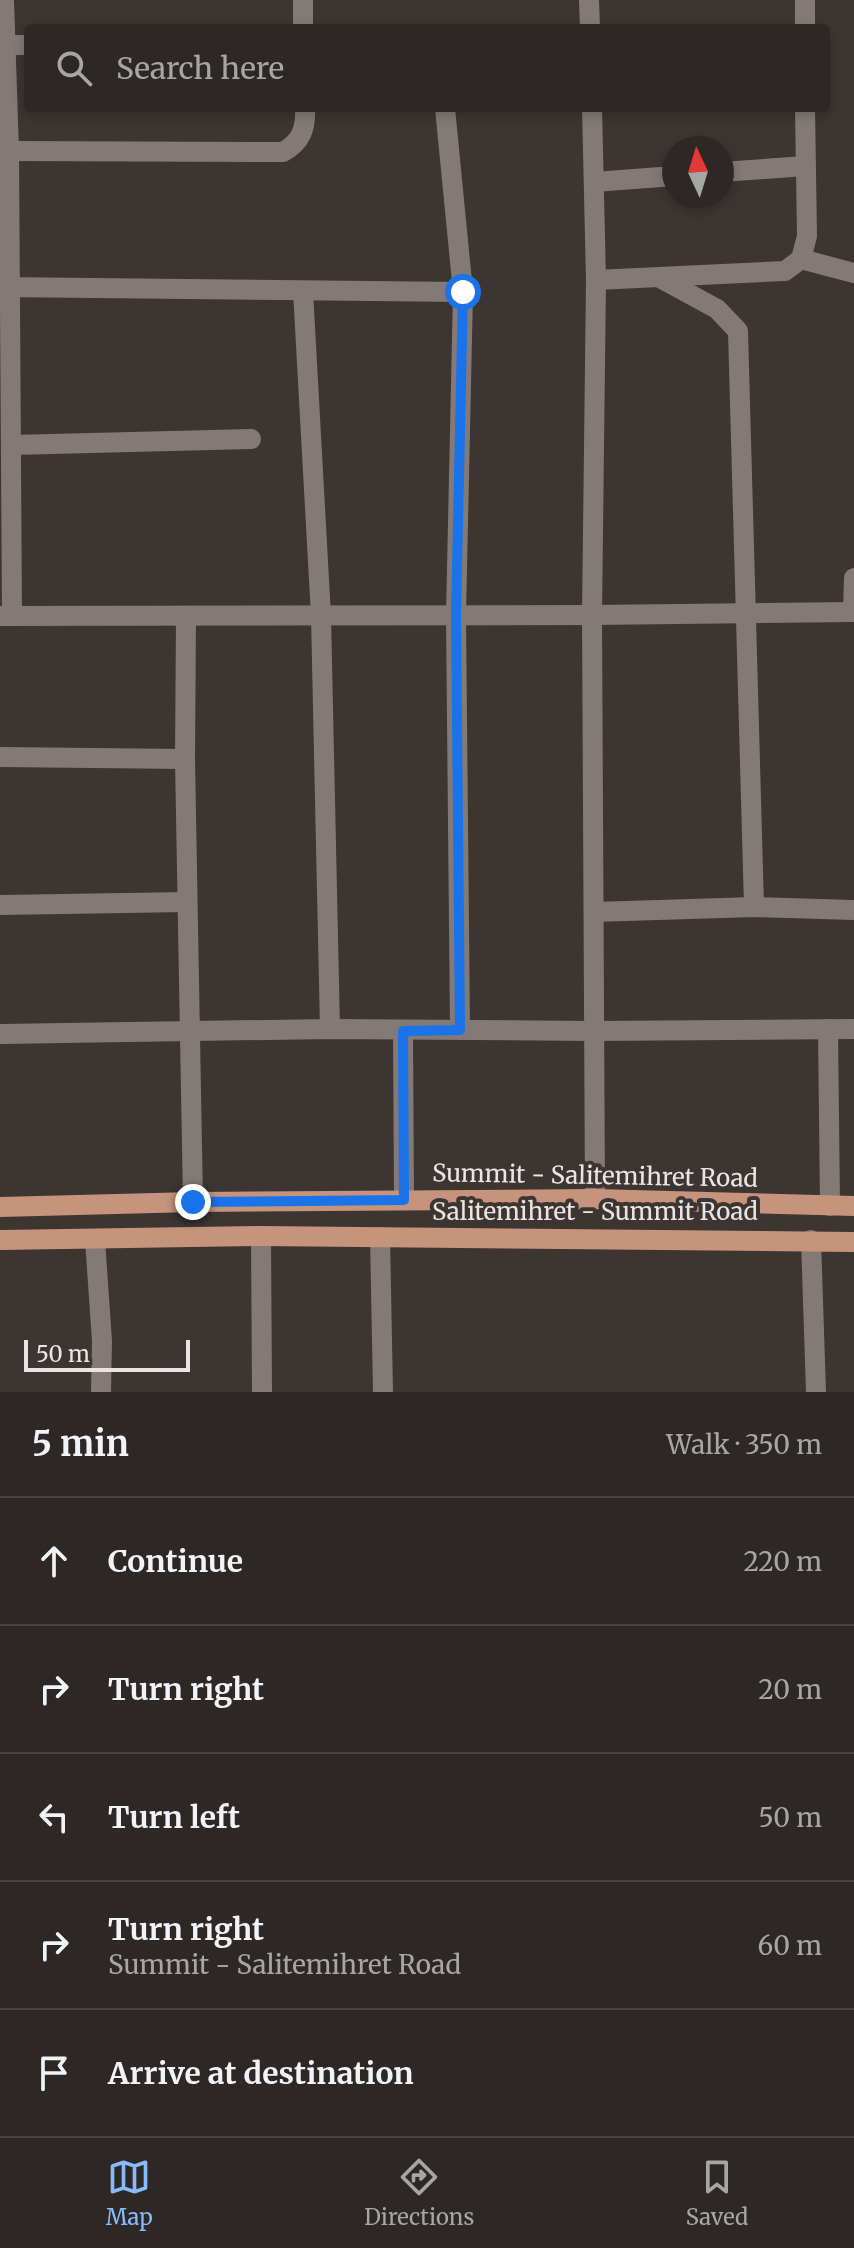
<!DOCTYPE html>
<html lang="en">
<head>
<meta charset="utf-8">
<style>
	:root { --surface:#2d2825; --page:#393432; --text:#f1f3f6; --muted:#a7a6a7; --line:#484442; --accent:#89bafc }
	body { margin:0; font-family:Merriweather,serif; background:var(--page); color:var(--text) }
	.compass { position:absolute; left:662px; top:136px; width:72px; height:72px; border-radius:50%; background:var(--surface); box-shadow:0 4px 12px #0003; rotate:356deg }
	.scale { position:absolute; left:24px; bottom:20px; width:166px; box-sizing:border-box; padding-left:8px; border:4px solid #e9e5e3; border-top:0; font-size:22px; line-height:28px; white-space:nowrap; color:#e9e5e3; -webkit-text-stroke:6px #3c3531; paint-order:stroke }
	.stop { position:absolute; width:24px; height:24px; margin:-18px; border:6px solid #1a73e8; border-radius:50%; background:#fff }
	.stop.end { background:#1a73e8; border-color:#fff; box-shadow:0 2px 8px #0008 }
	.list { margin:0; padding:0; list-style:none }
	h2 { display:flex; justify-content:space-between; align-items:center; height:104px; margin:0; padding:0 32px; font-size:34px }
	h2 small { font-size:26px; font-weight:400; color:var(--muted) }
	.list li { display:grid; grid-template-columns:52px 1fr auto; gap:24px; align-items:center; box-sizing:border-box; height:128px; padding:0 32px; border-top:2px solid var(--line) }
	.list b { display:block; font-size:30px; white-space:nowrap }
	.list p { margin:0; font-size:26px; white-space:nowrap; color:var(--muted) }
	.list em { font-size:26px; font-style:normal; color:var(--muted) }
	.icon { flex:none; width:44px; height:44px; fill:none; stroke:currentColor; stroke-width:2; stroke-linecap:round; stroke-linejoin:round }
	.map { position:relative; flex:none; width:854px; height:1392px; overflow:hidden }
	.search { position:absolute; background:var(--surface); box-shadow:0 4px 12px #0003; left:24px; right:24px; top:24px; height:88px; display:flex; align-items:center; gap:20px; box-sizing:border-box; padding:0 28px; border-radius:8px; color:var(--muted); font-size:30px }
	.sheet { height:744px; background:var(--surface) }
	nav { display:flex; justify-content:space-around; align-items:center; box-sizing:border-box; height:112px; border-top:2px solid var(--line); background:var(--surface); font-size:22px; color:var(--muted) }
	nav a { display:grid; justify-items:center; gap:4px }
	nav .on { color:var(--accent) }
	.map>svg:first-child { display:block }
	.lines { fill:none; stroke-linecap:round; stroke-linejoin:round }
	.minor { stroke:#837a77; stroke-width:20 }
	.major { stroke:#c6937c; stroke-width:20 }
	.route { stroke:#1a73e8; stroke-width:10 }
	.labels { text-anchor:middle; stroke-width:8; stroke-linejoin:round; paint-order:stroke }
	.street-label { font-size:24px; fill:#e9e5e3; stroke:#3c3531 }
</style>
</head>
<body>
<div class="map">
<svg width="854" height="1392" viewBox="0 0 854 1392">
	<rect width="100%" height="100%" fill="#3c3531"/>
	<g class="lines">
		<g class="minor">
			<polyline points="4,0 9,151 12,616"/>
			<polyline points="589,0 590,28"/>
			<polyline points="303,28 303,0"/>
			<polyline points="805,28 805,0"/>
			<polyline points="5,45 28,45"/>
			<polyline points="445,108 463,292 456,615 460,1030"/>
			<polyline points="592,108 596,280 592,615 595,1199"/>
			<path d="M9 151 283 152C301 142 306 129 305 108"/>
			<polyline points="722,172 805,166"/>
			<polyline points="594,182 674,176"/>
			<polyline points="801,259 854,273"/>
			<polyline points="660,278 717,309 738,331 754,907"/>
			<polyline points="596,280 785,271 801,259 807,236 805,108"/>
			<polyline points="0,287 463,292"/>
			<polyline points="303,291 321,616 330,1029"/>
			<polyline points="11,445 251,439"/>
			<polyline points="853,612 854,578"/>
			<polyline points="0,616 592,615 854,612"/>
			<polyline points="186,616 185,759 193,1202"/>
			<polyline points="0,757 185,759"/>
			<polyline points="0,905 187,902"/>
			<polyline points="594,912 754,907 854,910"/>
			<polyline points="828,1029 830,1206"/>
			<polyline points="403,1031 404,1200"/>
			<polyline points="0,1034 330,1029 594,1031 854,1029"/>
			<polyline points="261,1236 262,1392"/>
			<polyline points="380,1237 383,1392"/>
			<polyline points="95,1240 102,1341 101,1392"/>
			<polyline points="811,1240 816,1392"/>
		</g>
		<g class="major">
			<polyline points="0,1207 193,1202 595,1199 854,1206"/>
			<polyline points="0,1240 261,1236 854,1242"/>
		</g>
	</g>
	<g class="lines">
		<polyline class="route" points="193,1202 404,1200 403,1031 460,1030 456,615 463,292"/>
	</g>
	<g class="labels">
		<g class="street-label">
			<text transform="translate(595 1176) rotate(1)" y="8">Summit - Salitemihret Road</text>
			<text x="595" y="1220">Salitemihret - Summit Road</text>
		</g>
	</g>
</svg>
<svg class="compass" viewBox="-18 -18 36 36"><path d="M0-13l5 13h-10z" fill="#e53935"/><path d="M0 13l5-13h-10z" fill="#a7a6a7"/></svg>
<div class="scale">50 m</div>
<div class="stop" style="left:463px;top:292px"></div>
<div class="stop end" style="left:193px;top:1202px"></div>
<div class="search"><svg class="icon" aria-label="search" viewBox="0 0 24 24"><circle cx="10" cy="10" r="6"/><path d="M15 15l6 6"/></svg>Search here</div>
</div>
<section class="sheet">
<h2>5 min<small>Walk · 350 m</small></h2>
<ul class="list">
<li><svg class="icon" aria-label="ahead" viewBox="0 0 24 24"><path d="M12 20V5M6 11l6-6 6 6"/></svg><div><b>Continue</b></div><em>220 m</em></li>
<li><svg class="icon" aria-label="right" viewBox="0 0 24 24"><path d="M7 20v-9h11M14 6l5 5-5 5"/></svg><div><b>Turn right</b></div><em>20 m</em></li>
<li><svg class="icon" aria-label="left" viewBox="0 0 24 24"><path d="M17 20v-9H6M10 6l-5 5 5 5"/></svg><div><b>Turn left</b></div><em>50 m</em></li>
<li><svg class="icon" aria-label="right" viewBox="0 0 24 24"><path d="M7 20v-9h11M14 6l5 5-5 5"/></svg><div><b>Turn right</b><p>Summit - Salitemihret Road</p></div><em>60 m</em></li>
<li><svg class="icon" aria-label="arrive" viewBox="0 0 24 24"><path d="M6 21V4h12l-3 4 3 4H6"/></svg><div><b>Arrive at destination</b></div></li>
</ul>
</section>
<nav>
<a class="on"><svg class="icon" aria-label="map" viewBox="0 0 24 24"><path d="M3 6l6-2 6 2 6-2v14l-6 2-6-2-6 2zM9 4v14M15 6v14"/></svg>Map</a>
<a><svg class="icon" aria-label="directions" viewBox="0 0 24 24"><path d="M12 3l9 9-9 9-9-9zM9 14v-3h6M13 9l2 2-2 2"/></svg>Directions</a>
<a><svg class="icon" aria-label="saved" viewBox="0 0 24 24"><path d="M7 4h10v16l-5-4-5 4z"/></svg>Saved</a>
</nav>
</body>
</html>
